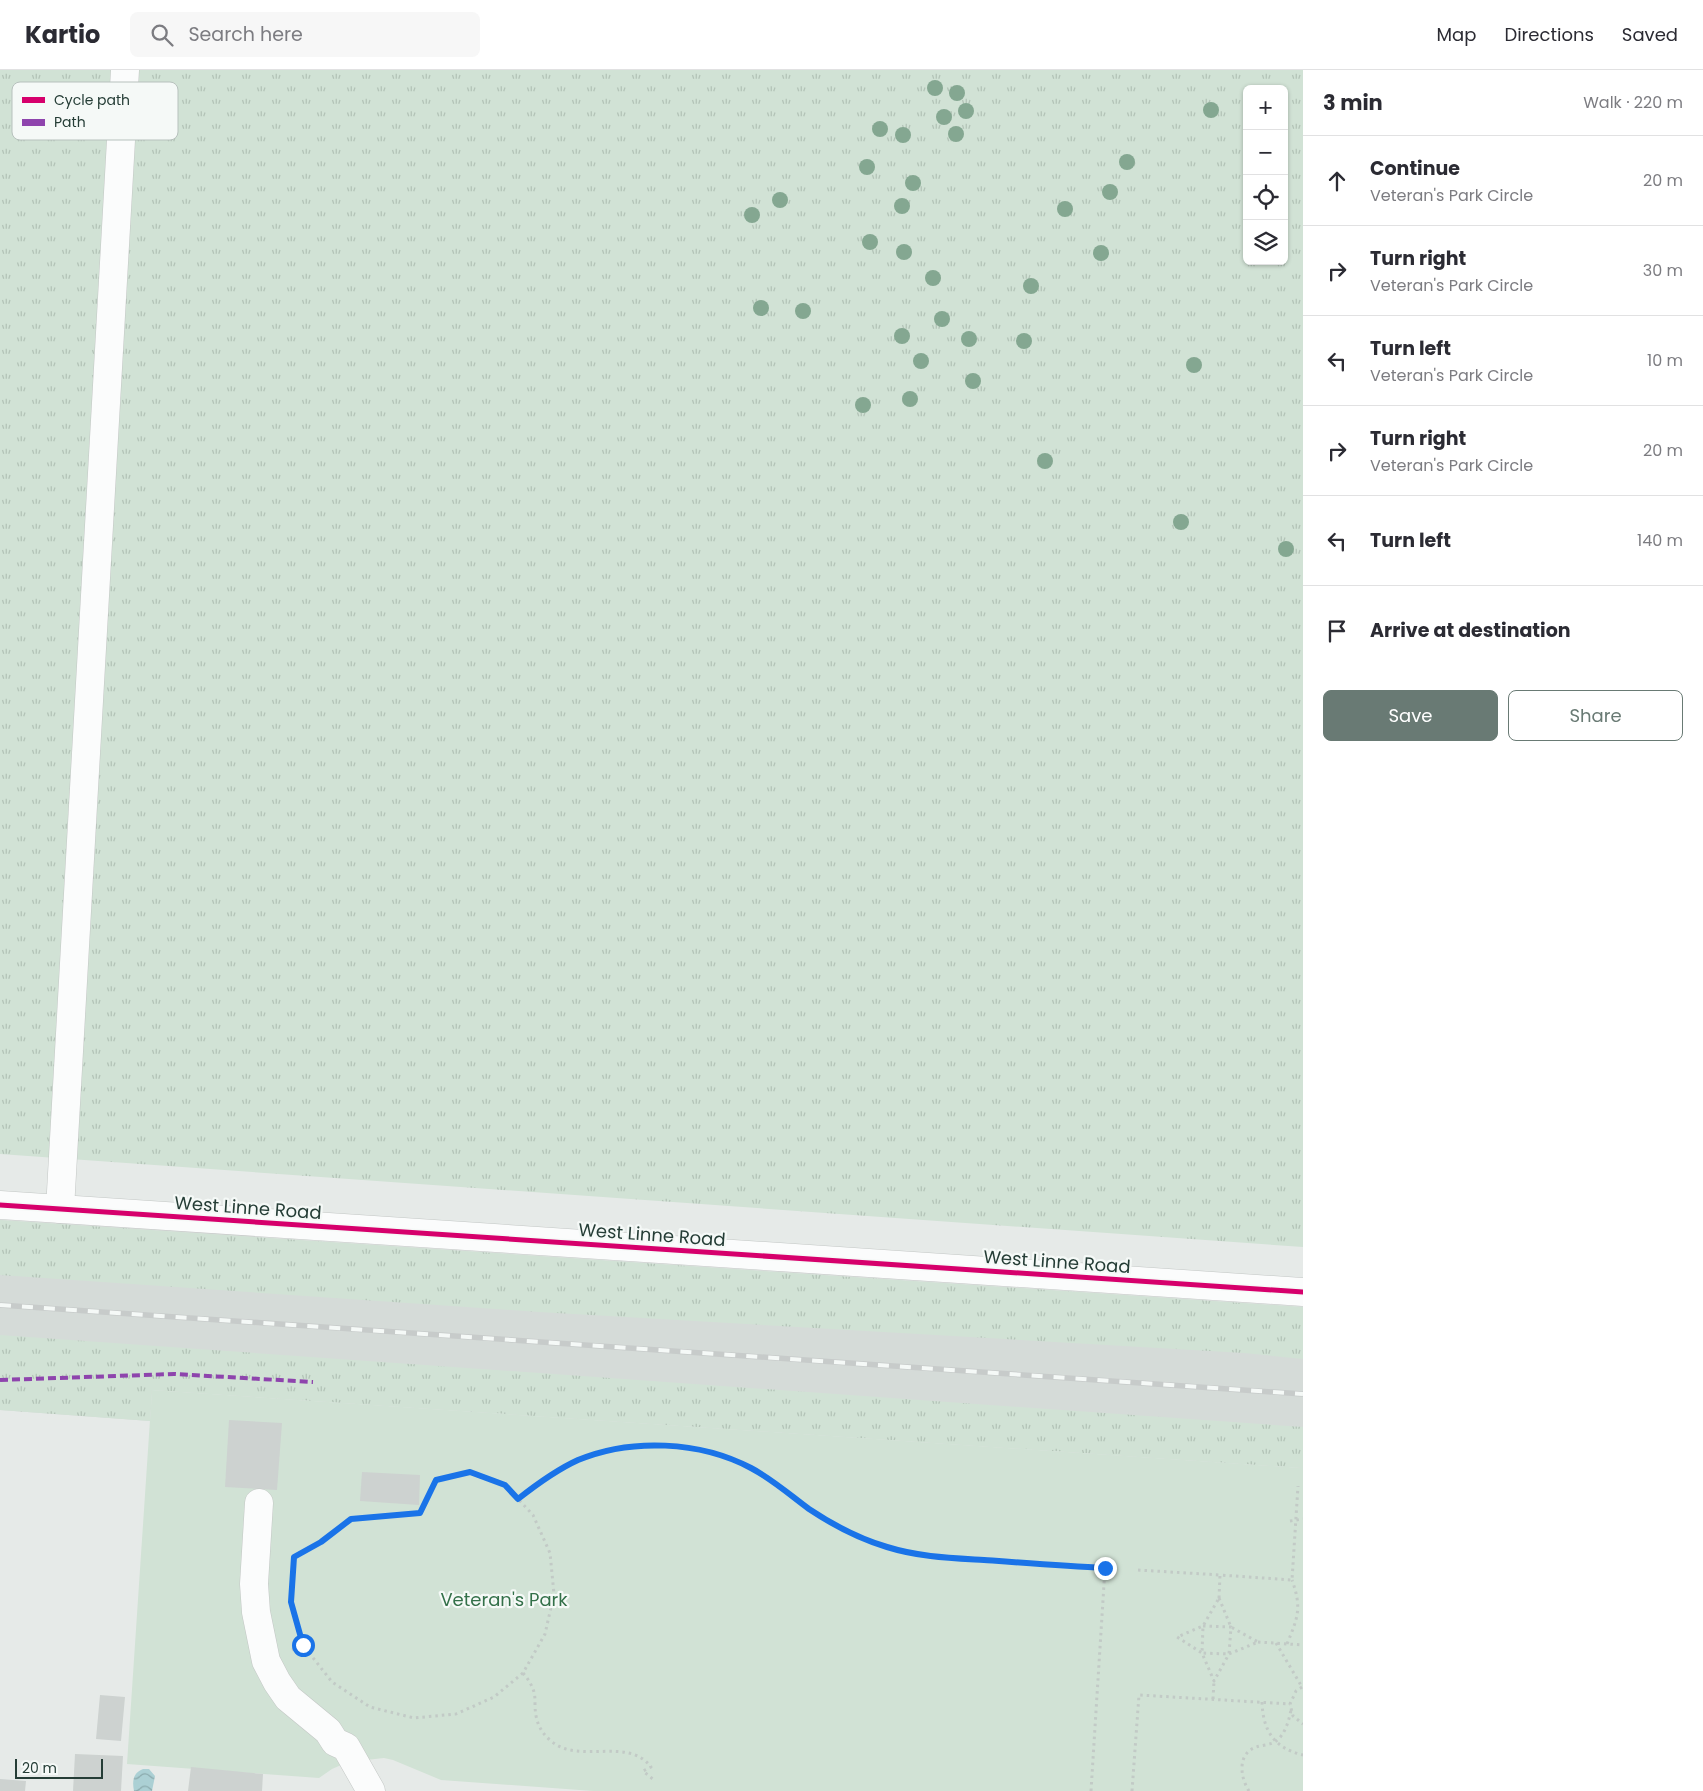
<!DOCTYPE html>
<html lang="en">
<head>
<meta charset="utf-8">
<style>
	:root { --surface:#fff; --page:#f7f7f7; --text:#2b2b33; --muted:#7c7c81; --line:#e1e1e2; --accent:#697a74 }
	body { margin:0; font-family:Poppins,sans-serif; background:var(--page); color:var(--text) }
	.controls { position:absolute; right:15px; top:15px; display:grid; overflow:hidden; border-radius:8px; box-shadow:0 1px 4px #0004 }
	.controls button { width:45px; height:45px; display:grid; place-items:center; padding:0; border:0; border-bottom:1px solid var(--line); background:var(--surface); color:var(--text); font:25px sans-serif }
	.scale { position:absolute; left:15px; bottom:12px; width:88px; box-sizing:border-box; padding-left:5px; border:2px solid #253d36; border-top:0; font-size:14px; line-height:18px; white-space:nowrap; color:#253d36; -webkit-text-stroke:4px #f5f9f7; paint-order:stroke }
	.stop { position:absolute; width:15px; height:15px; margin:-11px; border:4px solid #1a73e8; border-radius:50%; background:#fff }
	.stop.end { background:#1a73e8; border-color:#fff; box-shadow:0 1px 5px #0008 }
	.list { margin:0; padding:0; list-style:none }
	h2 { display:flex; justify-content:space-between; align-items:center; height:65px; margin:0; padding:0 20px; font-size:21px }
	h2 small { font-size:16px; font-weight:400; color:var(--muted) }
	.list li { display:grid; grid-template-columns:32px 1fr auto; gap:15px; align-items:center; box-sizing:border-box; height:90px; padding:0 20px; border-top:1px solid var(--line) }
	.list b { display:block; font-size:19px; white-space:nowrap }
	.list p { margin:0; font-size:16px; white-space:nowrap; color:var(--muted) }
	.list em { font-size:16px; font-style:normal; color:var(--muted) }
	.actions { display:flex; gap:10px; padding:15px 20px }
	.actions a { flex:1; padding:11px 0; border:1px solid var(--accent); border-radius:8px; text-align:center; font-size:18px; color:var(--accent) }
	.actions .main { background:var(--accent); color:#fff }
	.icon { flex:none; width:28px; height:28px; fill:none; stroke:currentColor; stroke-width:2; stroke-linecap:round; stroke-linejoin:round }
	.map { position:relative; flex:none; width:1303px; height:1721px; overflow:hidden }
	header { display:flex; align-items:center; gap:30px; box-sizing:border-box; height:70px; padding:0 25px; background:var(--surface); border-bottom:1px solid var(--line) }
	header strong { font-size:24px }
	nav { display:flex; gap:28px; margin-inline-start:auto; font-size:18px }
	.search { width:350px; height:45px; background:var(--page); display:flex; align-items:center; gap:12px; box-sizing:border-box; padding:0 18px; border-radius:8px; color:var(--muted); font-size:19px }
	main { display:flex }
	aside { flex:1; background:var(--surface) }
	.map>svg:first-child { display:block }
	.built { fill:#d5dbd8 }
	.grass { fill:url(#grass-tufts); fill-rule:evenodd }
	.park { fill:#d1e2d5 }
	.water { fill:url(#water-waves) }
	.building { fill:#cdd2d0 }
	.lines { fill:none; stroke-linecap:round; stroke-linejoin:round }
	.minor-casing { stroke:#c3c7c5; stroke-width:29 }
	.path { stroke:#c2cac6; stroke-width:3; stroke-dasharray:2.5 4; stroke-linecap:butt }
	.minor { stroke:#fbfcfc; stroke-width:28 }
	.rail-casing { stroke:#c7cbca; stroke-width:5.5 }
	.rail { stroke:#f5f9f7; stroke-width:4; stroke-dasharray:11; stroke-linecap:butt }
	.quiet { stroke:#8e44ad; stroke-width:4; stroke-dasharray:8 4; stroke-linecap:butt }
	.cycleway-casing { stroke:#f5f9f7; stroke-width:8 }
	.cycleway { stroke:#d6006c; stroke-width:5 }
	.tree { fill:#84a791 }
	.route { stroke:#1a73e8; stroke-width:6 }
	.labels { text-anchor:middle; stroke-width:4.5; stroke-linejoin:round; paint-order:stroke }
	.street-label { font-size:18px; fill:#253d36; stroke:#f5f9f7 }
	.park-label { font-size:18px; fill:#337049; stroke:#f5f9f7 }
	.key { fill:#f5f9f7; stroke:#b7c1bd; stroke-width:1 }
	.key-label { font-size:14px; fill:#253d36 }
</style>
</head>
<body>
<header>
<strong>Kartio</strong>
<div class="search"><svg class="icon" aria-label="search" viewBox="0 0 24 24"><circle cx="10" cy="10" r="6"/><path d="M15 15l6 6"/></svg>Search here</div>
<nav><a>Map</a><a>Directions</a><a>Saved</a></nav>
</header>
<main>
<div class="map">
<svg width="1303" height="1721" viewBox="0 0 1303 1721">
	<defs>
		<pattern id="grass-tufts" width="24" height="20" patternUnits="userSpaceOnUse" patternTransform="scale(1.25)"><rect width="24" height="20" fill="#d1e2d5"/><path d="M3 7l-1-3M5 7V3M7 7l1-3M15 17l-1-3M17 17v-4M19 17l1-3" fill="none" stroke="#b3c3b7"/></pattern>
		<pattern id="water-waves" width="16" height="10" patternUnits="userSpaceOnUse" patternTransform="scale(1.25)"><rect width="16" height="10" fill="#abd0d4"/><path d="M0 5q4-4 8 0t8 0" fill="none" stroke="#8baaad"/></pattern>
	</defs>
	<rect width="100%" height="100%" fill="#e6eae8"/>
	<polygon class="built" points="0,1150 1303,1237 1303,1398 152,1320 150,1351 0,1340"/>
	<g class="grass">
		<path d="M0 0H1303V1177L0 1084ZM1247 19H1284V191H1247Z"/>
		<polygon points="0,1150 1303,1237 1303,1289 1244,1283 539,1242 0,1205"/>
		<polygon points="0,1265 1303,1357 1303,1398 152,1320 150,1351 0,1340"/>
	</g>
	<polygon class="park" points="152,1320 1303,1398 1303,1721 593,1721 441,1710 393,1690 384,1688 348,1692 332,1699 319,1708 127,1694"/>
	<path class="water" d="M143 1699H149L155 1706 152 1721H134C132 1711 133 1703 143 1699Z"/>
	<g class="building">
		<polygon points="229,1350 282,1353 277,1420 225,1417"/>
		<polygon points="362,1402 420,1405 419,1435 360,1431"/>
		<polygon points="100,1625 125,1627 121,1671 96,1669"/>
		<polygon points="75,1684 123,1686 121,1721 73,1721"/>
		<polygon points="191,1697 263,1704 262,1721 188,1721"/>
		<polygon points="0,1709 26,1711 25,1721 0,1721"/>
	</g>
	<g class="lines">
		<g class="minor-casing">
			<g id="minor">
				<polyline points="0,1135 1303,1222"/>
				<polyline points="60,1139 125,0"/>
				<polyline points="259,1433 254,1514 256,1542 266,1591 277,1612 288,1628 328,1661 335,1672 346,1677 371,1721"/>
			</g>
		</g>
		<g class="path">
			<polygon points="470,1402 505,1415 533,1445 550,1483 554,1524 545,1564 523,1603 494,1627 456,1644 414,1648 370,1637 332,1612 303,1575 291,1532 294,1487 321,1472 351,1449 420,1443 436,1410"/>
			<path d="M518 1429C537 1414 556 1399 579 1390 632 1368 701 1371 751 1398 780 1414 804 1438 832 1454 859 1469 888 1478 917 1485L1112 1499"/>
			<polyline points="1290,1451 1303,1449"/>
			<polyline points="1138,1500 1220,1505"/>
			<polygon points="1219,1528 1231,1557 1258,1572 1229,1584 1214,1611 1202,1583 1177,1567 1203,1556"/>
			<polyline points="1219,1528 1220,1505 1292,1510 1298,1416"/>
			<polygon points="1203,1556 1231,1557 1229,1584 1202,1583"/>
			<polyline points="1258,1572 1303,1575"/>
			<polyline points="1276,1573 1302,1617"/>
			<path d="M1287 1574C1298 1547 1302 1538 1292 1510"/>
			<polyline points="292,1580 303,1575"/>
			<path d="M523 1603C528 1609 532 1615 534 1622 535 1626 535 1630 535 1634 535 1649 539 1661 551 1671 579 1695 628 1666 651 1697L643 1701 654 1710"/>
			<polyline points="1302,1617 1296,1621 1290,1634 1293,1646 1303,1654"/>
			<polyline points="1213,1629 1214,1611"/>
			<path d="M1262 1632C1263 1661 1274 1678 1303 1685"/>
			<polyline points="1091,1721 1105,1498"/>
			<polyline points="1132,1721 1139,1625 1290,1634"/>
			<path d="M1249 1721C1240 1707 1237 1684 1256 1677 1262 1675 1271 1675 1276 1671 1285 1665 1289 1650 1291 1640"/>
		</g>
		<use href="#minor" class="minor"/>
		<g class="rail-casing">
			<polyline id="rail" points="0,1235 1303,1324"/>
		</g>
		<use href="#rail" class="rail"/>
		<polyline class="quiet" points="0,1310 174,1304 313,1312"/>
		<g class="cycleway-casing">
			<polyline id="cycleway" points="0,1135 1303,1222"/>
		</g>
		<use href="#cycleway" class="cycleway"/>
	</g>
	<g class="tree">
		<circle cx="935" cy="18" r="8"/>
		<circle cx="957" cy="23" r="8"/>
		<circle cx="1211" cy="40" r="8"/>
		<circle cx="966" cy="41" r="8"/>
		<circle cx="944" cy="47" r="8"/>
		<circle cx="880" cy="59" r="8"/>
		<circle cx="956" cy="64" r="8"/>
		<circle cx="903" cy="65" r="8"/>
		<circle cx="1127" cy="92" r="8"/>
		<circle cx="867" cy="97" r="8"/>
		<circle cx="913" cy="113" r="8"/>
		<circle cx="1110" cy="122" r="8"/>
		<circle cx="780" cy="130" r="8"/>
		<circle cx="902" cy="136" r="8"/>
		<circle cx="1065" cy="139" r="8"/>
		<circle cx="752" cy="145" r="8"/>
		<circle cx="870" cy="172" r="8"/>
		<circle cx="904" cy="182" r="8"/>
		<circle cx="1101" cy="183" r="8"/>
		<circle cx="933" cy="208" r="8"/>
		<circle cx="1031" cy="216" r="8"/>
		<circle cx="761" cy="238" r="8"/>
		<circle cx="803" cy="241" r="8"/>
		<circle cx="942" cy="249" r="8"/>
		<circle cx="902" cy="266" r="8"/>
		<circle cx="969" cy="269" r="8"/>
		<circle cx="1024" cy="271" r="8"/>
		<circle cx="921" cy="291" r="8"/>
		<circle cx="1194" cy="295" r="8"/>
		<circle cx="973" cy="311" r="8"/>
		<circle cx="910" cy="329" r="8"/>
		<circle cx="863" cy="335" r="8"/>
		<circle cx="1045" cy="391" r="8"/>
		<circle cx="1181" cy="452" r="8"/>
		<circle cx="1286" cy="479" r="8"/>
	</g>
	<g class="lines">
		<path class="route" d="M303 1575 291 1532 294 1487 321 1472 351 1449 420 1443 436 1410 470 1402 505 1415 518 1429C537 1414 556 1400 578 1390 631 1368 700 1371 751 1398 772 1409 790 1425 809 1439 833 1455 860 1469 887 1477 919 1487 951 1488 984 1490 1025 1493 1065 1496 1105 1498"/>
	</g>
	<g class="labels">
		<g class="street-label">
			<text transform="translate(248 1138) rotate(4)" y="6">West Linne Road</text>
			<text transform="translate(652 1165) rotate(4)" y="6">West Linne Road</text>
			<text transform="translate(1057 1192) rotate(4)" y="6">West Linne Road</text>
		</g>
		<g class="park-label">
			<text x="504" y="1536">Veteran's Park</text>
		</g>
	</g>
	<rect x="12" y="12" width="166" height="58" rx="8" class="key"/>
	<rect x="22" y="27" width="23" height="6" fill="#d6006c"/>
	<rect x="22" y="49" width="23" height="7" fill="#8e44ad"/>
	<g class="key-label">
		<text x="54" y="35">Cycle path</text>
		<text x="54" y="57">Path</text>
	</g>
</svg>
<div class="controls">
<button>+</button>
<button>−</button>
<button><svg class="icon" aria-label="locate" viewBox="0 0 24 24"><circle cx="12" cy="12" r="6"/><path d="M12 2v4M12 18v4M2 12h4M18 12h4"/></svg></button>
<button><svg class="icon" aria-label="layers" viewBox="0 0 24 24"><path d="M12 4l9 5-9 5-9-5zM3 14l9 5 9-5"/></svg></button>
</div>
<div class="scale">20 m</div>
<div class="stop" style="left:303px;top:1575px"></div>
<div class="stop end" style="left:1105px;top:1498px"></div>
</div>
<aside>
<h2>3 min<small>Walk · 220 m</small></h2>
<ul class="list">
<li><svg class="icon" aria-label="ahead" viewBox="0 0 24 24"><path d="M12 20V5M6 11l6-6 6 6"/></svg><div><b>Continue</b><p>Veteran's Park Circle</p></div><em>20 m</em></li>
<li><svg class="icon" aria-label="right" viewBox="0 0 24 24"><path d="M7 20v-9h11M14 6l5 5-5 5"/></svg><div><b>Turn right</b><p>Veteran's Park Circle</p></div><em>30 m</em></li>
<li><svg class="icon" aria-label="left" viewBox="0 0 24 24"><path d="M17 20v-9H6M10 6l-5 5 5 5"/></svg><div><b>Turn left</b><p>Veteran's Park Circle</p></div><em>10 m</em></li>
<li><svg class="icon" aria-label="right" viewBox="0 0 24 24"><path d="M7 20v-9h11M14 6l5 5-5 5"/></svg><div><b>Turn right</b><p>Veteran's Park Circle</p></div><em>20 m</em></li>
<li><svg class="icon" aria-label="left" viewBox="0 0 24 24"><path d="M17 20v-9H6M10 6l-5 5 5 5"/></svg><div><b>Turn left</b></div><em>140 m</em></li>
<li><svg class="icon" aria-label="arrive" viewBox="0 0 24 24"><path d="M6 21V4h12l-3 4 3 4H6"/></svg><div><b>Arrive at destination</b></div></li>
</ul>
<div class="actions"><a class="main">Save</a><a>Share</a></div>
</aside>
</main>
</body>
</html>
